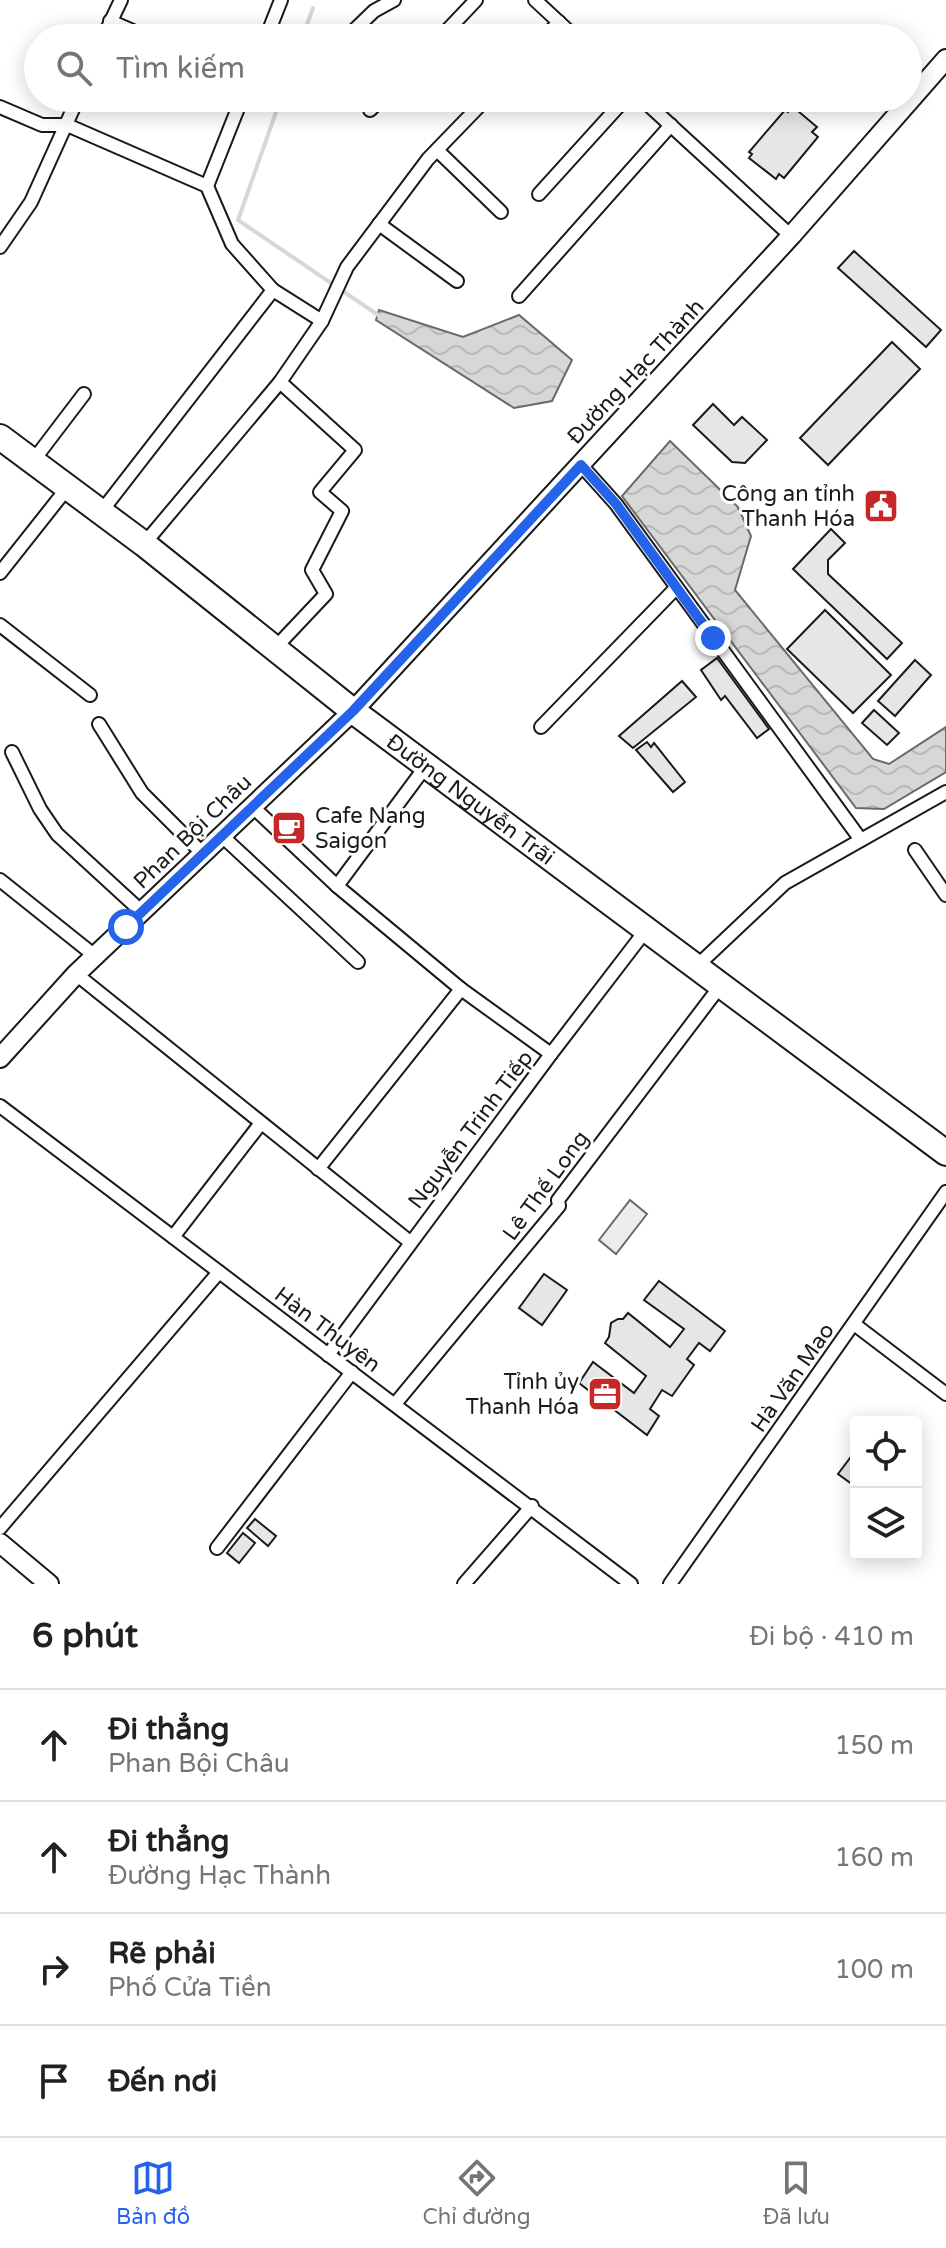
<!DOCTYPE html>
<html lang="vi">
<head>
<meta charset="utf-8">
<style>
	:root { --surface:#fff; --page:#f6f6f6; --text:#202124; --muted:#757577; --line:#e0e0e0; --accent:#2563eb }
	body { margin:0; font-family:"Varela Round",sans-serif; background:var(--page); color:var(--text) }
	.controls { position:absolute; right:24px; bottom:24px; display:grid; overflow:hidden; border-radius:8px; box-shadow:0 4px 20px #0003 }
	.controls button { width:72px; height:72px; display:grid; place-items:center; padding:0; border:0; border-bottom:2px solid var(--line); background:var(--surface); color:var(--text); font:40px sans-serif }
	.stop { position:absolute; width:24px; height:24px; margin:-18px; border:6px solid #2563eb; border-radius:50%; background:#fff }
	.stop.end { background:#2563eb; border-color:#fff; box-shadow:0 2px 8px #0008 }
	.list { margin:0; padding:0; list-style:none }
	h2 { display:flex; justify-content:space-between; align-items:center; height:104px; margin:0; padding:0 32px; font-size:34px }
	h2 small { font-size:26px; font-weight:400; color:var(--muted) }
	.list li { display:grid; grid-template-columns:52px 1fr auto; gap:24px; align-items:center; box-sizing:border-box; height:112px; padding:0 32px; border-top:2px solid var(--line) }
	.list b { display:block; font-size:30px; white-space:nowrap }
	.list p { margin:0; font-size:26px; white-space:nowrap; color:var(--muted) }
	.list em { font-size:26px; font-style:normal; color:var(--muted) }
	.icon { flex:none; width:44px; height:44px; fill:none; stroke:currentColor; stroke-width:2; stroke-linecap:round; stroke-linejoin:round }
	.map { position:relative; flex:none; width:946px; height:1584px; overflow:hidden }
	.search { position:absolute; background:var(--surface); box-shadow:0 4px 20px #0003; left:24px; right:24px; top:24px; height:88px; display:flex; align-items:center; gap:20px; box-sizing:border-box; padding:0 28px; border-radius:44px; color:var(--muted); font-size:30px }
	.sheet { height:552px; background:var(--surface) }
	nav { display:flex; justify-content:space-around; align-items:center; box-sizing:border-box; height:112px; border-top:2px solid var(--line); background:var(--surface); font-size:22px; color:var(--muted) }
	nav a { display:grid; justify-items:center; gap:4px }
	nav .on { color:var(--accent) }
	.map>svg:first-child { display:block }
	.built { fill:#ededed; stroke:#6a6a6a; stroke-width:2 }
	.water { fill:url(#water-waves); stroke:#6a6a6a; stroke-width:2 }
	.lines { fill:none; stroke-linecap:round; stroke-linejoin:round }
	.stream { stroke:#d7d7d7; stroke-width:4 }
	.building { fill:#e6e6e6; stroke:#1a1a1a; stroke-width:2 }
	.street-casing { stroke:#1a1a1a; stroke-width:16 }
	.secondary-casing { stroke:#1a1a1a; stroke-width:22 }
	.highway-casing { stroke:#1a1a1a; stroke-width:28 }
	.street { stroke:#fff; stroke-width:12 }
	.secondary { stroke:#fff; stroke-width:18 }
	.highway { stroke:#fff; stroke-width:24 }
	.route { stroke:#2563eb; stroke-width:10 }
	.labels { text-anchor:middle; stroke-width:6; stroke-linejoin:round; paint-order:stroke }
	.street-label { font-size:22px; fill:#1a1a1a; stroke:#fff }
	.poi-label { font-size:22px; fill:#1a1a1a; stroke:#fff; text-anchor:end }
</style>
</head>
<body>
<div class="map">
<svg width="946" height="1584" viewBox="0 0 946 1584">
	<defs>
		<pattern id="water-waves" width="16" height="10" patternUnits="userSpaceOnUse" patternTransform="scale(2)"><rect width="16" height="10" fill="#d7d7d7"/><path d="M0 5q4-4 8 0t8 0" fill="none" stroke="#b8b8b8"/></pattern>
	</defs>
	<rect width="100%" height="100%" fill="#fff"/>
	<polygon class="built" points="630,1200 647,1214 616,1254 599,1240"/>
	<g class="water">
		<polygon points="379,310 463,337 519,315 572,360 552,401 514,408 376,320"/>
		<polygon points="670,441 738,507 751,536 735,590 873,759 889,764 946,727 946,772 884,809 856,808 622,496"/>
	</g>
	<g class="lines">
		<g class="stream">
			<polyline points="302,38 313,8"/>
			<polyline points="281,98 238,220 378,315"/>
		</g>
	</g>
	<g class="building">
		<polygon points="792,106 817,127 812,132 818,137 784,178 779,174 776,179 749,158 752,154 749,152 785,110 788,112"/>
		<polygon points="854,251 941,330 926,347 838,268"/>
		<polygon points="892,342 920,369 828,465 800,438"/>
		<polygon points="713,404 734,425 742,417 767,440 745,463 732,462 693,425"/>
		<polygon points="831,529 845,543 828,560 828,574 902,643 887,659 793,569"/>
		<polygon points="825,610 891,675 853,713 787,649"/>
		<polygon points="717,658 769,729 757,738 725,696 721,700 701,670"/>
		<polygon points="915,660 931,675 895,716 878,701"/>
		<polygon points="682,681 696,697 633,748 619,736"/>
		<polygon points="874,710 899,733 887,745 862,723"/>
		<polygon points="647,742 651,747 654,743 685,782 673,792 636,750"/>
		<polygon points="544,1274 567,1290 542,1325 519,1308"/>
		<polygon points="659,1281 725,1331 710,1351 699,1343 687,1359 694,1365 672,1396 662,1390 650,1409 659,1416 647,1435 579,1383 593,1362 634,1393 646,1376 605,1343 609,1337 611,1323 618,1319 623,1319 628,1313 670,1347 684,1329 644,1300"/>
		<polygon points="856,1450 856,1487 838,1474"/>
		<polygon points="255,1519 276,1536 268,1546 247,1528"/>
		<polygon points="243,1533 255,1543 239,1563 227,1553"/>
	</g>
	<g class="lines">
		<g class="street-casing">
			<g id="street">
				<polyline points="535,0 576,38"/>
				<polyline points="110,21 149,38"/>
				<polyline points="103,38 121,0"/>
				<polyline points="266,38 281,0"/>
				<polyline points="346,38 374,11 394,0"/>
				<polyline points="440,38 476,0"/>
				<polyline points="544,38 559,22"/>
				<polyline points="641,98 791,236"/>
				<polyline points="0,107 42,125 67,125 207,186 232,244 273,290"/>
				<polyline points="370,110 382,98"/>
				<polyline points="437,150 501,212"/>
				<polyline points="207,186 242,98"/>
				<polyline points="539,194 626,98"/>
				<polyline points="379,224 457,281"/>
				<polyline points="0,247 31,202 78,98"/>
				<polyline points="519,296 671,125"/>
				<polyline points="33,461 84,394"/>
				<polyline points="581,465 616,504 861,840"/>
				<polyline points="101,512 273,290 322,321"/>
				<polyline points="144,544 280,382 322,321 347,267 428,159 487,98"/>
				<polyline points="0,573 68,487"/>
				<polyline points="0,625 90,695"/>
				<polyline points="276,647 326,594 312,570 342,511 320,492 355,450 280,382"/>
				<polyline points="99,724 142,793 203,854"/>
				<polyline points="541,727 676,588"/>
				<polyline points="12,752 40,809 57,834 142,912"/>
				<polyline points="253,807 337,886 461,989 551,1054"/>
				<polyline points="222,836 358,962"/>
				<polyline points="915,850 946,895"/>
				<polyline points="0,880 95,956"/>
				<polyline points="337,886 426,766"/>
				<polyline points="697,966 785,883 946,792"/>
				<polyline points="76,974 410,1242"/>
				<polyline points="0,1106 631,1584"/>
				<polyline points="318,1169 461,989"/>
				<polyline points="173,1237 261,1123"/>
				<polyline points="854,1324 946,1394"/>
				<polyline points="328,1355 551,1054 646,930"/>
				<polyline points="395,1404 559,1206 558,1200 721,985"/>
				<polyline points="0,1528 219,1272"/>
				<polyline points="217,1548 352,1372"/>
				<polyline points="464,1584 532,1506"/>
				<polyline points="670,1584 946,1192"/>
			</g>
		</g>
		<g class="secondary-casing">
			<g id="secondary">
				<polyline points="0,1058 76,974 353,711 791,236 946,59"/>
				<polyline points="0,1543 49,1584"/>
			</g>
		</g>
		<g class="highway-casing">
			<g id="highway">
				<path id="s1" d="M0 437 144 544 353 711 946 1153"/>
			</g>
		</g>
		<use href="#street" class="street"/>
		<use href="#secondary" class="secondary"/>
		<use href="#highway" class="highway"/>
	</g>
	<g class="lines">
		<polyline class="route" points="126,927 353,711 581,465 616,504 713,638"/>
	</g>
	<defs>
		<g id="civic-square" transform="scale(1.8)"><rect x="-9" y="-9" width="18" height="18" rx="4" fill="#c62828" stroke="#fff"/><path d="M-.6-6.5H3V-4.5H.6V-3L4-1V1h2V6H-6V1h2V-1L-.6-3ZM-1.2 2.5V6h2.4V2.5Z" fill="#fff"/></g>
		<g id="cafe-square" transform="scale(1.8)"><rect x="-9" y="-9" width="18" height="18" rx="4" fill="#c62828" stroke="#fff"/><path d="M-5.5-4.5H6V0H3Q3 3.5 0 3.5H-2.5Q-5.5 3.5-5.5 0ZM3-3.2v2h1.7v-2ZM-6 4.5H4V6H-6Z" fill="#fff"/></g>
		<g id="office-square" transform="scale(1.8)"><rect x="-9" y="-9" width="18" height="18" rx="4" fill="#c62828" stroke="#fff"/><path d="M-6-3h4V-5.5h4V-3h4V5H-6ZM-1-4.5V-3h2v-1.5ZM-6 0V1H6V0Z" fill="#fff"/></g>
	</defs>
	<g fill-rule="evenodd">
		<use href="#civic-square" x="881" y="506"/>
		<use href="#cafe-square" x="289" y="828"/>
		<use href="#office-square" x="605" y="1394"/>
	</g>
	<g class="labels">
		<g class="street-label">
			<text transform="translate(635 371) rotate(-47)" y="8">Đường Hạc Thành</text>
			<text dy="8" stroke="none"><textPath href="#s1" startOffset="594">Đường Nguyễn Trãi</textPath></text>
			<text transform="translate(192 831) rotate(-44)" y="8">Phan Bội Châu</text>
			<text transform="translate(470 1129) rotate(-53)" y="8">Nguyễn Trinh Tiếp</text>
			<text transform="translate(545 1185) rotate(-54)" y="8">Lê Thế Long</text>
			<text transform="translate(328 1329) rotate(37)" y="8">Hàn Thuyên</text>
			<text transform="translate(792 1377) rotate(-55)" y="8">Hà Văn Mao</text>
		</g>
		<g class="poi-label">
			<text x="855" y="501">Công an tỉnh<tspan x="855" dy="25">Thanh Hóa</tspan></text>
			<text x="315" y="823" text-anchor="start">Cafe Nang<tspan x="315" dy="25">Saigon</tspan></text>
			<text x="579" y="1389">Tỉnh ủy<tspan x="579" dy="25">Thanh Hóa</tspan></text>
		</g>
	</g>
</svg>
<div class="controls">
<button><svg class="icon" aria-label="locate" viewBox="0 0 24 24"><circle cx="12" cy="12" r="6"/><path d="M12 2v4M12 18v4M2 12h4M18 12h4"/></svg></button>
<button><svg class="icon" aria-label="layers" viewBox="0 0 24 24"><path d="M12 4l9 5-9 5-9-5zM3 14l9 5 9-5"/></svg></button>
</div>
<div class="stop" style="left:126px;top:927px"></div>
<div class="stop end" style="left:713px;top:638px"></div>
<div class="search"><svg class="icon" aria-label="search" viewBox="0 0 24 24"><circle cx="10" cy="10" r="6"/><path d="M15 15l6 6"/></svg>Tìm kiếm</div>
</div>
<section class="sheet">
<h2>6 phút<small>Đi bộ · 410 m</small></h2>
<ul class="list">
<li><svg class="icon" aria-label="ahead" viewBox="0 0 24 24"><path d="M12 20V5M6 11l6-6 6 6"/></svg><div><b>Đi thẳng</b><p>Phan Bội Châu</p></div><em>150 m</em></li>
<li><svg class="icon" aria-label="ahead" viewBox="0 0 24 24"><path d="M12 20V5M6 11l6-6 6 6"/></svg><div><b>Đi thẳng</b><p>Đường Hạc Thành</p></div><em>160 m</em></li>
<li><svg class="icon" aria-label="right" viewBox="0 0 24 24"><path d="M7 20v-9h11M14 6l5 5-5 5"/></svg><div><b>Rẽ phải</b><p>Phố Cửa Tiền</p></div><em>100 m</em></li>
<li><svg class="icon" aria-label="arrive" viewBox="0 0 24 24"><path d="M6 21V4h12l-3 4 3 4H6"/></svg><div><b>Đến nơi</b></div></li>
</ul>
</section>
<nav>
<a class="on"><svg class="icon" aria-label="map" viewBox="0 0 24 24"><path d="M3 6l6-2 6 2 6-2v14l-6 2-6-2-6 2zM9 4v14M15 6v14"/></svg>Bản đồ</a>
<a><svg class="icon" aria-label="directions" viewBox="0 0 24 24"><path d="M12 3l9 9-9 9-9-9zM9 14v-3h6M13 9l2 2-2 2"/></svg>Chỉ đường</a>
<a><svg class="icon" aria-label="saved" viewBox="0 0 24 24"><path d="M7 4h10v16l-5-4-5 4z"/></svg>Đã lưu</a>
</nav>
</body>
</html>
